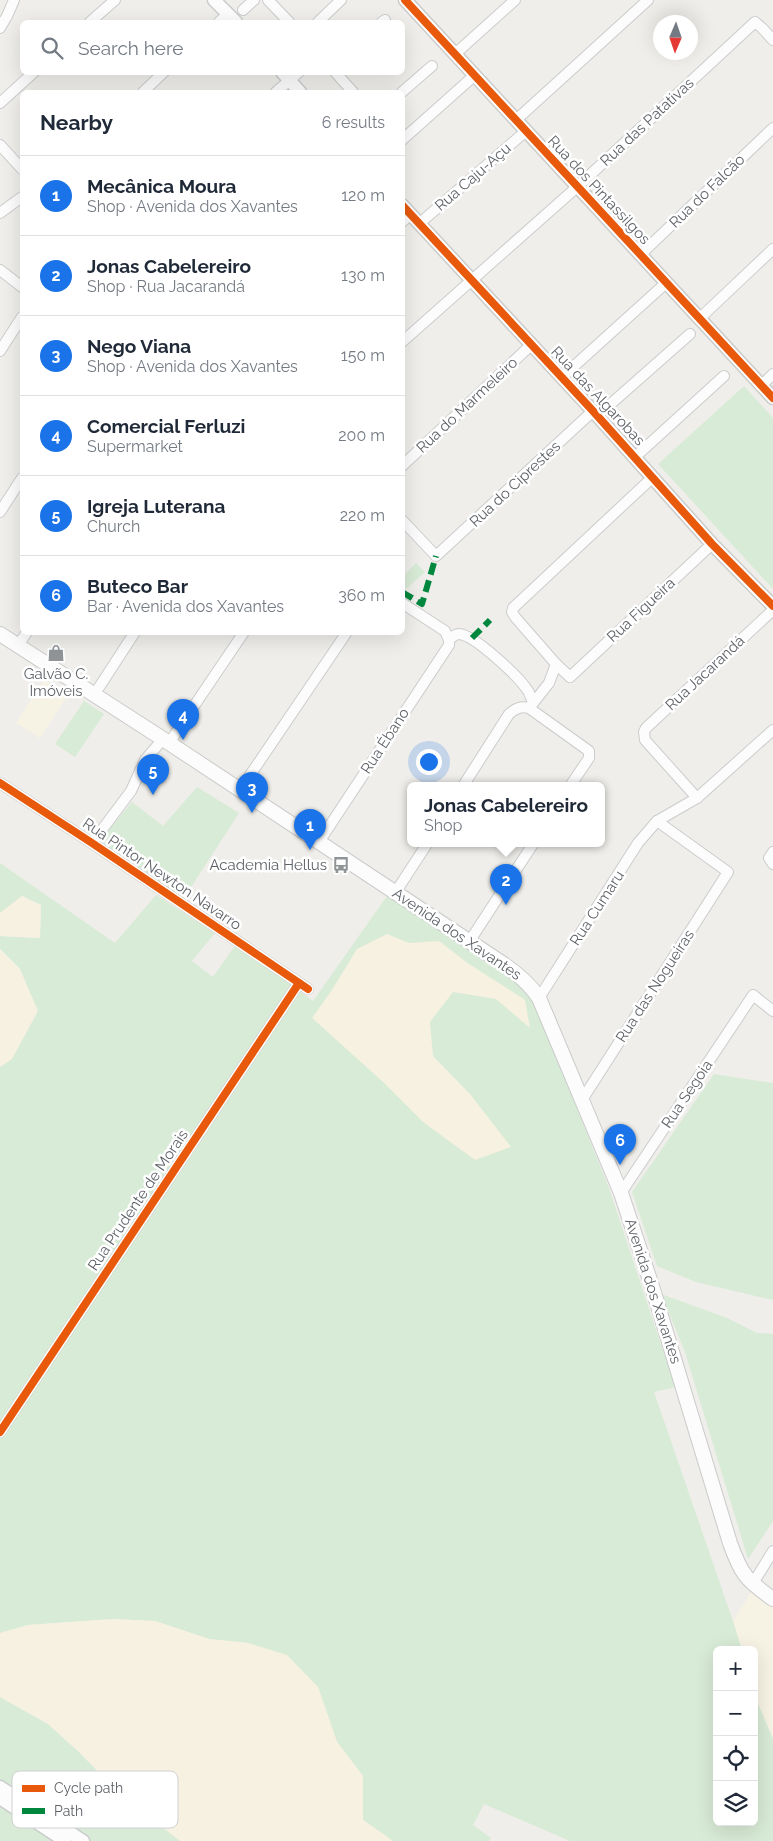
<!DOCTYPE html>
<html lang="en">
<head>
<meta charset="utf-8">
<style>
	:root { --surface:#fff; --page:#f2f2f3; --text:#1f2937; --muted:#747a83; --line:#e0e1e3; --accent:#1a73e8 }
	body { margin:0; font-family:Raleway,sans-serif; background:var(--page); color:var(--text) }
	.controls { position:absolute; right:15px; bottom:15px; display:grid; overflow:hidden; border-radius:8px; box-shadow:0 5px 20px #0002 }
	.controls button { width:45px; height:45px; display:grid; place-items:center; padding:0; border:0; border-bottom:1px solid var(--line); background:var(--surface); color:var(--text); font:25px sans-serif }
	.compass { position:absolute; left:653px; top:15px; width:45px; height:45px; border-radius:50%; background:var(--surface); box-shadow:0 5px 20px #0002; rotate:182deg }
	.you { position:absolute; left:428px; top:761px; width:18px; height:18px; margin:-12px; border:4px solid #fff; border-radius:50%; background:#1a73e8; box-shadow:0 0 0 8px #1a73e833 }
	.badge { display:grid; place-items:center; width:32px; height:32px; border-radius:50%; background:var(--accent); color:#fff; font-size:16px; font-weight:700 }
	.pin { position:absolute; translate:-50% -41px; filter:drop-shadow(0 1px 2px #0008) }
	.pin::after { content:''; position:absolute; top:26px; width:18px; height:15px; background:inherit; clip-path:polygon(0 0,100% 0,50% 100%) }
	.popup { position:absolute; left:407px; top:782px; width:198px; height:65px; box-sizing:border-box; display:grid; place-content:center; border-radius:8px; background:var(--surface); filter:drop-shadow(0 1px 4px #0005); font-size:16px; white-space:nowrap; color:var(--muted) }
	.popup b { font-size:19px; color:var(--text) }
	.popup::after { content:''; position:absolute; left:50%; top:100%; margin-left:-10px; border:10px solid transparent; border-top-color:var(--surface) }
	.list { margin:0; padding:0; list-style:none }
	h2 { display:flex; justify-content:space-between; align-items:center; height:65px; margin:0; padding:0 20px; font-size:21px }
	h2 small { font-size:16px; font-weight:400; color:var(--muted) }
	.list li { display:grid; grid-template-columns:32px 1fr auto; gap:15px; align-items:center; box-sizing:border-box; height:80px; padding:0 20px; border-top:1px solid var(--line) }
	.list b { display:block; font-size:19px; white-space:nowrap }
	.list p { margin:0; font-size:16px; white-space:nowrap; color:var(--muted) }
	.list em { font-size:16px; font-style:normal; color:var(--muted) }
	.icon { flex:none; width:28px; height:28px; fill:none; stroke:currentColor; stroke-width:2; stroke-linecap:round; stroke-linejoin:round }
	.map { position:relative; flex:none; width:773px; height:1841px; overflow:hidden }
	.search { position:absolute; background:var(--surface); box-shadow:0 5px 20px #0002; left:20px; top:20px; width:385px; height:55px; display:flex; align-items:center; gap:12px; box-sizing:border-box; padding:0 18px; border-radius:8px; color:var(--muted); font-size:19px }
	.panel { position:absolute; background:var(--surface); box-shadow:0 5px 20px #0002; left:20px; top:90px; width:385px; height:545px; border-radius:8px }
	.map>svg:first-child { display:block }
	.commercial { fill:#f7f3e4 }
	.green { fill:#d8ebd6 }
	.sand { fill:#f6f1e1 }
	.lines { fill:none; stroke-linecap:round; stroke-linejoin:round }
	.minor-casing { stroke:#cbcccc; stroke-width:12 }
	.tertiary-casing { stroke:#cbcccc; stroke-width:15 }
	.secondary-casing { stroke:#cacacb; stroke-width:16 }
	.minor { stroke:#fdfcfc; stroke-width:10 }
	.tertiary { stroke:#fdfcfc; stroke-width:12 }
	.secondary { stroke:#fdfcfc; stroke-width:14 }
	.quiet { stroke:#00873e; stroke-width:6; stroke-dasharray:12 6; stroke-linecap:butt }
	.cycleway-casing { stroke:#fff; stroke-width:11 }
	.cycleway { stroke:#e8590c; stroke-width:8 }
	.labels { text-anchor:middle; stroke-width:5; stroke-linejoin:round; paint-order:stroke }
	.street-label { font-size:15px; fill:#5f6368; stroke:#fff }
	.poi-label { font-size:15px; fill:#5f6368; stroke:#fff }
	.key { fill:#fff; stroke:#cfd0d2; stroke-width:1 }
	.key-label { font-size:14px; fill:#5f6368 }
</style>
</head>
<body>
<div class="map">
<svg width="773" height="1841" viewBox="0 0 773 1841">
	<rect width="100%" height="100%" fill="#efeeea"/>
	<g class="commercial">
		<polygon points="44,680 68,695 40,738 16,723"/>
		<polygon points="752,1591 773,1606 773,1739 754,1694 754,1650 742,1650 733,1621"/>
	</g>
	<g class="green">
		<polygon points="744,386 773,418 773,589 658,464"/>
		<polygon points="416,563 425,572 406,589 403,585 403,576"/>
		<polygon points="84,701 104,714 75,757 55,744"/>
		<polygon points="197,787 239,813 182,901 99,842 132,802 163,826"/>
		<polygon points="0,863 115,943 156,895 215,933 192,961 213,977 236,944 313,1001 387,896 520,985 533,1000 609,1188 675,1387 654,1392 733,1621 742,1650 717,1650 717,1822 754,1822 754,1694 773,1739 773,1841 570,1841 484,1804 473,1825 491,1838 489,1841 393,1841 363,1820 363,1776 337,1742 318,1687 248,1643 209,1639 155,1621 113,1619 28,1625 0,1633 0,1067 12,1059 20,969 0,949 0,936 40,938 41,905 22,896 0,913"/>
		<polygon points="714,1074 773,1083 773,1300 696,1282 657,1266 632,1192"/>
		<polygon points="661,1294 727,1318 757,1333 773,1334 773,1521 748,1559 685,1352"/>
		<polygon points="0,1697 48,1724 79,1752 116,1790 180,1841 0,1841"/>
	</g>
	<g class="sand">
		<polygon points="22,896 41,905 40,938 0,936 0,913"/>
		<polygon points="387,934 409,943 439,941 469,964 525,1000 530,1028 496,999 453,992 430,1022 433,1056 470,1094 511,1147 475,1160 423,1122 382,1081 312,1018 332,990 357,949"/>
		<polygon points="0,949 20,969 38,1011 12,1059 0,1067"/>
		<polygon points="113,1619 155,1621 209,1639 248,1643 287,1655 318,1687 337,1742 363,1776 363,1820 393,1841 180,1841 116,1790 79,1752 48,1724 0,1697 0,1633 28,1625"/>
	</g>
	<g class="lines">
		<g class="minor-casing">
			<g id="minor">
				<polyline points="268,0 289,22"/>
				<polyline points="243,10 254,0"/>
				<polyline points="90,22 115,0"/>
				<polyline points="219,22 228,14"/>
				<polyline points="318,22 341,0"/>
				<polyline points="382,22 385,20"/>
				<polyline points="0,28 7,16 14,0"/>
				<polyline points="455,54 515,0"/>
				<polyline points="335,72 353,92"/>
				<polyline points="143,92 164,72"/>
				<polyline points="276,92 299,72"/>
				<polyline points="402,92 432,66"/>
				<polyline points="0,103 34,72"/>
				<polyline points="516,120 648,0"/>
				<polyline points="402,140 475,75"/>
				<polyline points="0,145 22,169"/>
				<polyline points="0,213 22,197"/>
				<polyline points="402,222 411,214"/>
				<polyline points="420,223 526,131"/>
				<polyline points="640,255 773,128"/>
				<polyline points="0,270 22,287"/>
				<polyline points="699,319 773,249"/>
				<polyline points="402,342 577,187 755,22 762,28 773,40"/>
				<polyline points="0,351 22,317"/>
				<polyline points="562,377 666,283"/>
				<polyline points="761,386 773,374"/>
				<polyline points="597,416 690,334"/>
				<polyline points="635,457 724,376"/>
				<polyline points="402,466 531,345"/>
				<polyline points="653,477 513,608 512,612 515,617 556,664 570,677 712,544"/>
				<polyline points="0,512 22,478"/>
				<polyline points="402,520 436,556 593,411"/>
				<path d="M449 640C452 637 455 634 459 634 475 635 520 678 528 691 530 694 531 698 533 702"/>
				<polyline points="17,647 27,632"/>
				<polyline points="94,695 135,632"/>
				<polyline points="530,707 549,683 556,664"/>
				<polyline points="169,743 244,632"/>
				<polyline points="0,783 92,843 308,989"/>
				<path d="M463 786 509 714C516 708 521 706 529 708L589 751V758L570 786"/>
				<polyline points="240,790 347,632"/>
				<polyline points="697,798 645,740 644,732 646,728 773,610"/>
				<polyline points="319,842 449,645 449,640 445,631 402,603"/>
				<polyline points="92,843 131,791 145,760 163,739"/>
				<polyline points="773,852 769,858 773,864"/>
				<polyline points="395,893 427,844"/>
				<polyline points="469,942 533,844"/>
				<polyline points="539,998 638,843 657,821 697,798 773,730"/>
				<polyline points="582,1100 728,872 657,821"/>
				<polyline points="621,1193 753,995 773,1011"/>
				<polyline points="0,1432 299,983"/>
				<polyline points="752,1585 773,1551"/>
			</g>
		</g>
		<g class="tertiary-casing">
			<g id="tertiary">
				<polyline points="214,0 236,22"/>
				<polyline points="405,0 773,398"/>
				<polyline points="282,72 300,92"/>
				<polyline points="402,205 593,411 712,544 773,606"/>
				<polyline points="0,1787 83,1841"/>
				<polyline points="0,1798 65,1841"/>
			</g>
		</g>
		<g class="secondary-casing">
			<path id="secondary" d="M0 634 163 739 502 963C517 973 529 983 539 998L621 1193 652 1286 730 1543C741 1574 746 1580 773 1599"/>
		</g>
		<use href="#minor" class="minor"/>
		<use href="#tertiary" class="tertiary"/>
		<use href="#secondary" class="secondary"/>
		<g class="quiet">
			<polyline points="402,592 422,604 436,556"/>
			<polyline points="472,638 490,620"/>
		</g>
		<g class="cycleway-casing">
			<g id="cycleway">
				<polyline points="405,0 773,398"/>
				<polyline points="402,205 593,411 712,544 773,606"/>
				<polyline points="0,783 92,843 308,989"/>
				<polyline points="0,1432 299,983"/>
			</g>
		</g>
		<use href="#cycleway" class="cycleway"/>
	</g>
	<defs>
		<g id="shop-bare" transform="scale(1.35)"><path d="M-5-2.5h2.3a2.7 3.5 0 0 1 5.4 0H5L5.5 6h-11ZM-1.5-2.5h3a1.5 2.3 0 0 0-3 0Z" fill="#919496" stroke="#fff" stroke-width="2.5" paint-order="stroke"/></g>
		<g id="bus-bare" transform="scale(1.35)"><path d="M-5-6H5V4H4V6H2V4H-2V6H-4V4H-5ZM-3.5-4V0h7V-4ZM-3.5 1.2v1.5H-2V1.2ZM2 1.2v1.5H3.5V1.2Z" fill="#919496" stroke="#fff" stroke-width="2.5" paint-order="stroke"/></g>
	</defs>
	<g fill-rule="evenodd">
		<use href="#shop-bare" x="56" y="653"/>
		<use href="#bus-bare" x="341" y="865"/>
	</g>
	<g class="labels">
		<g class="street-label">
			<text transform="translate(647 122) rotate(-43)" y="5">Rua das Patativas</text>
			<text transform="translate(473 177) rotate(-41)" y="5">Rua Caju-Açu</text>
			<text transform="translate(599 190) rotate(47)" y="5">Rua dos Pintassilgos</text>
			<text transform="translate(707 191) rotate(-44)" y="5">Rua do Falcão</text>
			<text transform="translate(598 396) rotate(47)" y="5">Rua das Algarobas</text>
			<text transform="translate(467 405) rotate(-43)" y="5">Rua do Marmeleiro</text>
			<text transform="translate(515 484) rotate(-43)" y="5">Rua do Ciprestes</text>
			<text transform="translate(641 610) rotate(-43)" y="5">Rua Figueira</text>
			<text transform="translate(705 673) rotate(-43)" y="5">Rua Jacarandá</text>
			<text transform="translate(385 741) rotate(-57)" y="5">Rua Ébano</text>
			<text transform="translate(162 874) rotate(34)" y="5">Rua Pintor Newton Navarro</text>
			<text transform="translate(597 908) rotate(-57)" y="5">Rua Cumaru</text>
			<text transform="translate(457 934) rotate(34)" y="5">Avenida dos Xavantes</text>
			<text transform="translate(655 986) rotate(-57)" y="5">Rua das Nogueiras</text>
			<text transform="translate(687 1094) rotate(-56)" y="5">Rua Segoia</text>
			<text transform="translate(138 1200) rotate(-56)" y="5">Rua Prudente de Morais</text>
			<text transform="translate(653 1291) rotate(72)" y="5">Avenida dos Xavantes</text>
		</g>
		<g class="poi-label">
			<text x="56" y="679">Galvão C.<tspan x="56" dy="17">Imóveis</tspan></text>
			<text x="327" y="870" text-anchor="end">Academia Hellus</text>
		</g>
	</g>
	<rect x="12" y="1771" width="166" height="57" rx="8" class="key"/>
	<rect x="22" y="1785" width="23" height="7" fill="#e8590c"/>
	<rect x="22" y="1808" width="23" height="6" fill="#00873e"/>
	<g class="key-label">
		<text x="54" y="1793">Cycle path</text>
		<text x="54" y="1816">Path</text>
	</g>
</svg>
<div class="controls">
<button>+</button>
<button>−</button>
<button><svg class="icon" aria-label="locate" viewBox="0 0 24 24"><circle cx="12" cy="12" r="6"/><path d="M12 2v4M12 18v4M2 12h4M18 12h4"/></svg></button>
<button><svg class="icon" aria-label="layers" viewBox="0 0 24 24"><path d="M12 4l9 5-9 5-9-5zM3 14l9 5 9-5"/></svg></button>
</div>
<svg class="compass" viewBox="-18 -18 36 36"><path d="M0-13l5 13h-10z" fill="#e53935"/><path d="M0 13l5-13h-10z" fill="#747a83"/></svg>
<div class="you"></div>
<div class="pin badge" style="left:310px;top:850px">1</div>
<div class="pin badge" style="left:506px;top:905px">2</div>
<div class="popup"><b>Jonas Cabelereiro</b>Shop</div>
<div class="pin badge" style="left:252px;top:813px">3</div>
<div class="pin badge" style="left:183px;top:740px">4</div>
<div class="pin badge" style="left:153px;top:795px">5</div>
<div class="pin badge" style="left:620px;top:1165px">6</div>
<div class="search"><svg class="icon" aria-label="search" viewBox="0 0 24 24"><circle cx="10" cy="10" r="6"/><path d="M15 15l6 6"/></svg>Search here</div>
<section class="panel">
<h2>Nearby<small>6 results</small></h2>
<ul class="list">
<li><span class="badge">1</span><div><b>Mecânica Moura</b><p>Shop · Avenida dos Xavantes</p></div><em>120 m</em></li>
<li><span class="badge">2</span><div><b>Jonas Cabelereiro</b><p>Shop · Rua Jacarandá</p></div><em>130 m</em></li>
<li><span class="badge">3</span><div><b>Nego Viana</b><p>Shop · Avenida dos Xavantes</p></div><em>150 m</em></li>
<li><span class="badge">4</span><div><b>Comercial Ferluzi</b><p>Supermarket</p></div><em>200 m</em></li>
<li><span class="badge">5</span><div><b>Igreja Luterana</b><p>Church</p></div><em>220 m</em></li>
<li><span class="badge">6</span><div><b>Buteco Bar</b><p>Bar · Avenida dos Xavantes</p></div><em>360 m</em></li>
</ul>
</section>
</div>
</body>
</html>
